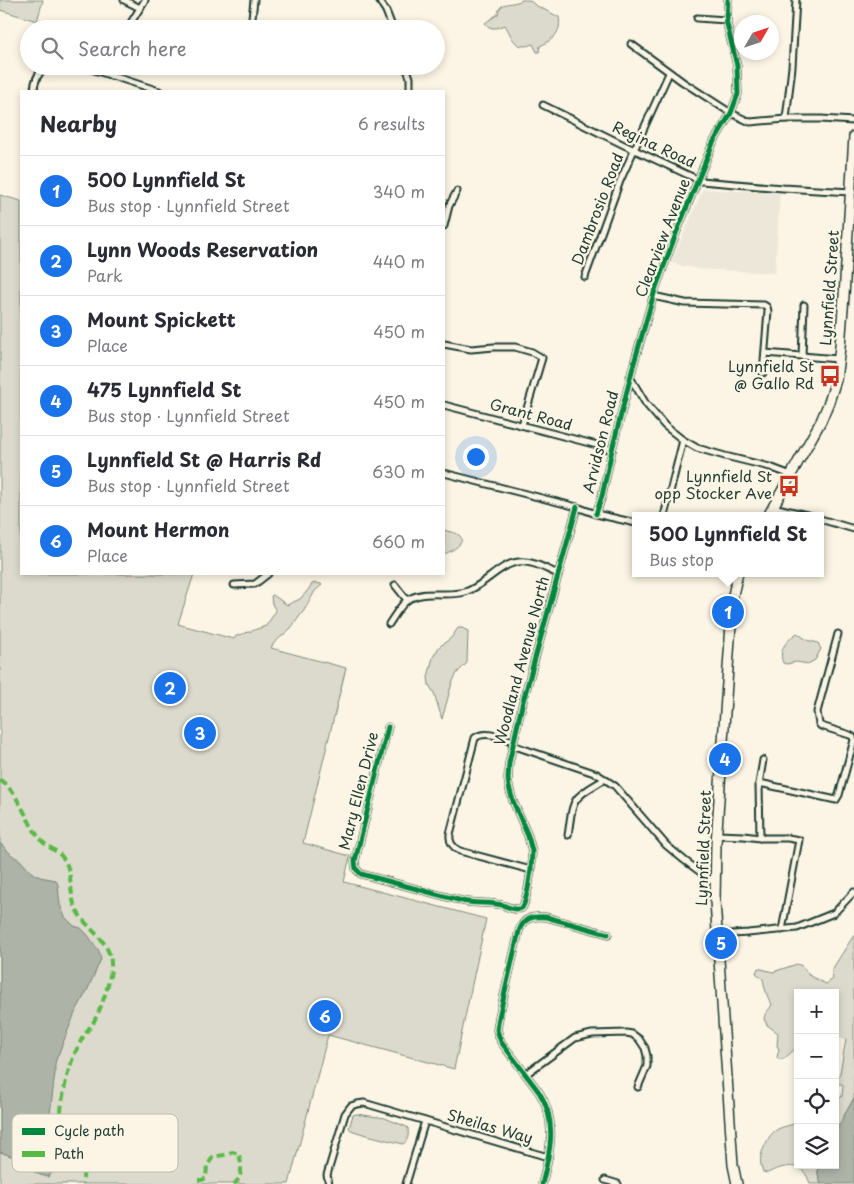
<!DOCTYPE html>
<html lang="en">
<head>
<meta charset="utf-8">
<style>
	:root { --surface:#fff; --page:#f2f2f3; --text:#2b2b33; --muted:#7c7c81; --line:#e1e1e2; --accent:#1a73e8 }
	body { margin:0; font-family:"Playpen Sans",sans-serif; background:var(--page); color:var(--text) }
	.controls { position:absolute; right:15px; bottom:15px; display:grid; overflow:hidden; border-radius:0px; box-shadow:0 2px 8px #0003 }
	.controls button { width:45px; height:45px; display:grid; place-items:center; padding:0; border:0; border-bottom:1px solid var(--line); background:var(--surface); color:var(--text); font:25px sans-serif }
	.compass { position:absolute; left:734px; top:15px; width:45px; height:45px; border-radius:50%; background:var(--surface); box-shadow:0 2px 8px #0003; rotate:51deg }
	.you { position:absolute; left:475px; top:456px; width:18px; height:18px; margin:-12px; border:4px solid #fff; border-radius:50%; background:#1a73e8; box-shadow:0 0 0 8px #1a73e833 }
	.badge { display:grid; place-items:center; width:32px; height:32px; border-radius:50%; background:var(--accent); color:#fff; font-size:16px; font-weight:700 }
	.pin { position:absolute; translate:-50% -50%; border:2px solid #fff; box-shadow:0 1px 5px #0006 }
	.popup { position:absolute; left:632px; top:512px; width:192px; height:65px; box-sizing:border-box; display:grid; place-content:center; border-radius:0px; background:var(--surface); filter:drop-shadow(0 1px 4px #0005); font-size:16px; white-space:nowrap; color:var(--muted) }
	.popup b { font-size:19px; color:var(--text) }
	.popup::after { content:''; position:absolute; left:50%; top:100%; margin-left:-10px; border:10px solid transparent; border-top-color:var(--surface) }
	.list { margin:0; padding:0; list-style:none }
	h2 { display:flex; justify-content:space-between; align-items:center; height:65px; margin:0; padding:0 20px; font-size:21px }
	h2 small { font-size:16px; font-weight:400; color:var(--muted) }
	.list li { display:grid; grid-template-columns:32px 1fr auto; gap:15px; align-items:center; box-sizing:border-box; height:70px; padding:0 20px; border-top:1px solid var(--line) }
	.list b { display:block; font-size:19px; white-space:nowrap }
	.list p { margin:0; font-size:16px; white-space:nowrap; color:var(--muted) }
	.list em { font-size:16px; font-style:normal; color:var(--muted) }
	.icon { flex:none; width:28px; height:28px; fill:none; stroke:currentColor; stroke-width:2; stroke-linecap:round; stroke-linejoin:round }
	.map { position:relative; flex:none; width:854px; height:1184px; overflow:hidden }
	.search { position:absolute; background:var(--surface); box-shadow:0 2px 8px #0003; left:20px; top:20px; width:425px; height:55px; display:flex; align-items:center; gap:12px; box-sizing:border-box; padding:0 18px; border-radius:28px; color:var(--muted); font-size:19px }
	.panel { position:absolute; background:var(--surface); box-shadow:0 2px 8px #0003; left:20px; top:90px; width:425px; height:485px; border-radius:0px }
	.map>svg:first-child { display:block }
	.built { fill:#ece7d8 }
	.green { fill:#dcdacc; stroke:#7e8c80 }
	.water { fill:#aeb3a7; stroke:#758479 }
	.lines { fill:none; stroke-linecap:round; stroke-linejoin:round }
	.minor-casing { stroke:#1f3d34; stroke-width:9 }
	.primary-casing { stroke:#1f3d34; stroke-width:12 }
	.minor { stroke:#fcf5e5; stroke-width:5 }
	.primary { stroke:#fcf5e5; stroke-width:9 }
	.quiet { stroke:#58b947; stroke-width:4; stroke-dasharray:8 4; stroke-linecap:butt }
	.cycleway-casing { stroke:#fcf5e5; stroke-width:8 }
	.cycleway { stroke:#00873e; stroke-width:5 }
	.labels { text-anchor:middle; stroke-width:4.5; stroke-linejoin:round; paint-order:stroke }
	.street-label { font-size:15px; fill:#1f3d34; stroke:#fcf5e5 }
	.poi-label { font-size:15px; fill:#1f3d34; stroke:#fcf5e5; text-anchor:end }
	.key { fill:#fcf5e5; stroke:#babeb0; stroke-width:1 }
	.key-label { font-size:14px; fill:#1f3d34 }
</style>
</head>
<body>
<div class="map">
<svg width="854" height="1184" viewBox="0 0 854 1184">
	<rect width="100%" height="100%" fill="#fcf5e5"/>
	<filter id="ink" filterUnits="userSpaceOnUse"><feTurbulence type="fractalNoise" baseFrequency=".02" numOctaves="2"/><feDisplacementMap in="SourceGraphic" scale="10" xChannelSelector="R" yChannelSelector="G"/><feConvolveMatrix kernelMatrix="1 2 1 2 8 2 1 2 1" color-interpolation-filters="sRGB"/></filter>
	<g filter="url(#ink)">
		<polygon class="built" points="703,189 780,193 775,273 698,269 671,263"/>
		<g class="green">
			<polygon points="0,0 43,0 37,21 0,10"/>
			<path d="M522 0H529L535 5 559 17C562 32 553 40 540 46L539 52H537L533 44C530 45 527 46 525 46 513 47 510 32 505 25 497 28 491 31 485 23L498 14C500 0 511 6 522 0Z"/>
			<polygon points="0,195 21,201 21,574 194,574 178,624 234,639 236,636 266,626 276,611 272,604 271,596 273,595 287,605 300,599 308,590 312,584 315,583 321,584 322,585 315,591 305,609 291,628 273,644 271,648 346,668 303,843 350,856 344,882 486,919 454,1069 328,1035 289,1184 0,1184"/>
			<path d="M444 530C448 532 456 532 459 535 468 543 450 552 444 554Z"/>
			<polygon points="458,628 462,628 468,631 467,663 457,673 452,683 442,719 434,693 429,685 428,677 433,657 439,647 451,638"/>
			<path d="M797 633 807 640 818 643 821 649 815 660 808 664 796 662 787 664 783 663C778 650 786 641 797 633Z"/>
			<path d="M854 935V1098L835 1132V1110L838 1106 839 1099 842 1096 843 1086 842 1084H837L835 1083 840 1073 846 1039 837 1036 836 1033 835 993H798V1050L795 1049 786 1057 784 1059H778L777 1057 779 1049 777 1046 778 1033 767 1025 764 1019C765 1011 770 1010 772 1004 767 999 764 985 763 979L756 973 758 968 773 972 797 964 802 966 810 976 826 984 833 979 832 974 833 968Z"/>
			<path d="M356 1114 385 1118 407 1127 408 1128C409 1134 408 1141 403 1144L363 1134 351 1130 349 1128 353 1115Z"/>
			<path d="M798 1123V1165H818V1174L821 1184H810C804 1164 792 1164 774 1170 770 1172 768 1174 763 1172 758 1158 761 1154 767 1141 770 1136 772 1132 778 1129 784 1126 791 1125 798 1123Z"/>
		</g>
		<g class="water">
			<path d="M0 843 13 856 20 860 31 872 40 877 56 880 58 885 60 905 65 917 74 926 81 928 87 934 99 951 101 959 87 991 75 1013 56 1060 55 1064V1073L49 1122C42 1137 46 1155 55 1169L48 1177 40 1175 26 1167 16 1158 0 1152Z"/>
			<polygon points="854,1098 854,1184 821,1184 818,1174 818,1165 835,1165 835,1132"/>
		</g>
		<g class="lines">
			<g class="minor-casing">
				<g id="minor">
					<polyline points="124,0 140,8"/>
					<polyline points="379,0 386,11 393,29"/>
					<polyline points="697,18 726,20"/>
					<polyline points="127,29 145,0"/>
					<polyline points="254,29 252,18 254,0"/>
					<polyline points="631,44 683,82 731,113 750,122 786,119 821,119 854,121"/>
					<polyline points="82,66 159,91"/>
					<polyline points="406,66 410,78 410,91"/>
					<polyline points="111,76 114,66"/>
					<path d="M34 91C34 81 38 73 46 66"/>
					<polyline points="543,105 624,145 701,181 783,188 851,192"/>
					<polyline points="786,119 792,67 796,0"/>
					<polyline points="444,226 449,206 457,191"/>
					<polyline points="585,277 620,181 669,73"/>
					<polyline points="653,296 685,303 764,305 767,307 768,311 763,373"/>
					<polyline points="444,344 471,349 494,347 515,347 532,352 542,358 522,425"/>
					<polyline points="765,353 838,359"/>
					<polyline points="802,356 804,305"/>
					<polyline points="630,377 646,404 665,426 683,440 697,448 725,456 770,467 791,475"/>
					<polyline points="444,405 597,445 612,450"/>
					<polyline points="444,473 577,507 596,514 636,523"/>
					<polyline points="773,507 811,516"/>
					<polyline points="596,514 602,496 612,450 634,363 655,290 677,231 713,143 731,113 738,94 737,66 726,20 727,20 728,0"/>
					<polyline points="664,516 683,440"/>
					<polyline points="820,519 854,529"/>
					<polyline points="234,585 255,584 268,574"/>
					<polyline points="395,585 407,600"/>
					<path d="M389 624C395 615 402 602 411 598 427 590 448 597 465 592 483 587 499 564 518 562 532 560 546 569 558 574"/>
					<path d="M388 727 355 861 356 869 361 874 462 901C475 904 489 902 502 905 509 907 514 911 522 908L524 904 528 889 531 870 532 851 528 836 513 801 509 787 508 779 509 763 522 705 577 507"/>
					<path d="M513 741C502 738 485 730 475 738L450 834C449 842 452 847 460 851L531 870"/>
					<polyline points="512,745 597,774 615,786 666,845 684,860 715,883"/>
					<polyline points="759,784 764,784 836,800 839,795 854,740 853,737 850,735 821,726 819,724 817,712 838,634"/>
					<path d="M568 835C570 826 570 808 576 800 582 791 596 785 605 779"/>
					<polyline points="717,835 744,836 760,838 788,838 799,840 782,930"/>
					<polyline points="760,838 759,784 763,760"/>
					<polyline points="717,935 748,933 797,928 834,913 854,892"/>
					<polyline points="526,1074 575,1038 592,1034 626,1033 632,1034 639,1039 645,1048 647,1056 647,1066 638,1087"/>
					<polyline points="605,1180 618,1184"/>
					<polyline points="329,1184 327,1175 345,1114 351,1106 357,1104 364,1103 548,1157"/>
					<polyline points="406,1184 425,1121"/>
					<path d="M542 1184C550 1153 558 1121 539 1092L501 1042 497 1030 499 1017 519 931C524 917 533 916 546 917L608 934"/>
				</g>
			</g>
			<g class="primary-casing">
				<g id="primary">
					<polyline points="768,516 821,421 829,402 836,380 840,347 844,296 854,136"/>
					<polyline points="737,1184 733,1165 715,901 716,844 733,595 738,573"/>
				</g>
			</g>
			<use href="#minor" class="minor"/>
			<use href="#primary" class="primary"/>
			<g class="quiet">
				<path d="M0 780C19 793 26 821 40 839 47 848 59 850 65 861 73 875 69 894 76 909 87 931 113 940 111 969 109 986 101 1009 93 1023 87 1031 81 1039 77 1049 68 1067 63 1091 61 1111 59 1126 64 1137 73 1149 75 1153 79 1157 81 1162 84 1169 83 1177 83 1184"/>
				<path d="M198 1180H202L206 1178 207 1166 213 1157 229 1154 232 1152 239 1154C242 1165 243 1177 234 1184"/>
			</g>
			<g class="cycleway-casing">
				<g id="cycleway">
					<polyline points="596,514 602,496 612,450 634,363 655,290 677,231 713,143 731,113 738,94 737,66 726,20 727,20 728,0"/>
					<path d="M388 727 355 861 356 869 361 874 462 901C475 904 489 902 502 905 509 907 514 911 522 908L524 904 528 889 531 870 532 851 528 836 513 801 509 787 508 779 509 763 522 705 577 507"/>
					<path d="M542 1184C550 1153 558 1121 539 1092L501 1042 497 1030 499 1017 519 931C524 917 533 916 546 917L608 934"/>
				</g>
			</g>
			<use href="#cycleway" class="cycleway"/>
		</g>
	</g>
	<defs>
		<g id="bus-bare" transform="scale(1.725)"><path d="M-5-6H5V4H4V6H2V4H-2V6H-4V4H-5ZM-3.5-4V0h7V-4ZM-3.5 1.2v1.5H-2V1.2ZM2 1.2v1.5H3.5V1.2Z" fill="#c8321e" stroke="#fcf5e5" stroke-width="2.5" paint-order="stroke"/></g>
	</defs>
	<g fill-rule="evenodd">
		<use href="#bus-bare" x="830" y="376"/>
		<use href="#bus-bare" x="789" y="486"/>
	</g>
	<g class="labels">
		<g class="street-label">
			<text transform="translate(654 145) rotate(25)" y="5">Regina Road</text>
			<text transform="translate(598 209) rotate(-69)" y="5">Dambrosio Road</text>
			<text transform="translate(663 238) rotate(-69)" y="5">Clearview Avenue</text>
			<text transform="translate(830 288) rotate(-86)" y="5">Lynnfield Street</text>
			<text transform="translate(531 415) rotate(15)" y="5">Grant Road</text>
			<text transform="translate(601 442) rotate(-76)" y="5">Arvidson Road</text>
			<text transform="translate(522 661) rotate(-75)" y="5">Woodland Avenue North</text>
			<text transform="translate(359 791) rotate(-76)" y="5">Mary Ellen Drive</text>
			<text transform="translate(704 848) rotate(-88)" y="5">Lynnfield Street</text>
			<text transform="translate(490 1127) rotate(16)" y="5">Sheilas Way</text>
		</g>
		<g class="poi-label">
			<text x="814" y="372">Lynnfield St<tspan x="814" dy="17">@ Gallo Rd</tspan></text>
			<text x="772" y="482">Lynnfield St<tspan x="772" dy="17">opp Stocker Ave</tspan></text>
		</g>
	</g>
	<rect x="12" y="1114" width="166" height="58" rx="8" class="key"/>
	<rect x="22" y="1128" width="23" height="7" fill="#00873e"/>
	<rect x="22" y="1151" width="23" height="6" fill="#58b947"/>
	<g class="key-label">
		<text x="54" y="1136">Cycle path</text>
		<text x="54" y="1159">Path</text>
	</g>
</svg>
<div class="controls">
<button>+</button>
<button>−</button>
<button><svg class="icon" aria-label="locate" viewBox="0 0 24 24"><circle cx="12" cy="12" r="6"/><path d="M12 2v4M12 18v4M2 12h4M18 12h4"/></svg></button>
<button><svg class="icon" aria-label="layers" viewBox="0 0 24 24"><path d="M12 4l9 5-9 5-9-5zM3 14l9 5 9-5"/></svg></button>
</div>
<svg class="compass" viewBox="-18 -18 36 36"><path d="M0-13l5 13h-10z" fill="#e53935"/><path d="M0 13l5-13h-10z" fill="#7c7c81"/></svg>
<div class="you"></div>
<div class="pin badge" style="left:728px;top:612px">1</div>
<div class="popup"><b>500 Lynnfield St</b>Bus stop</div>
<div class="pin badge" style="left:170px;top:688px">2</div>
<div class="pin badge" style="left:200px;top:733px">3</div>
<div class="pin badge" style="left:725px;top:759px">4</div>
<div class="pin badge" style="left:721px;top:943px">5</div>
<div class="pin badge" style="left:325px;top:1016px">6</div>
<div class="search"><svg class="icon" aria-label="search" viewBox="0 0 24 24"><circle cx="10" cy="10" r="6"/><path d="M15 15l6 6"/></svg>Search here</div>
<section class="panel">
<h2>Nearby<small>6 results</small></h2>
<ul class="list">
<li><span class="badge">1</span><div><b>500 Lynnfield St</b><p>Bus stop · Lynnfield Street</p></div><em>340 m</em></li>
<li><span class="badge">2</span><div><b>Lynn Woods Reservation</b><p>Park</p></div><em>440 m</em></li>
<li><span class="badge">3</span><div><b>Mount Spickett</b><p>Place</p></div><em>450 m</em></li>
<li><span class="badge">4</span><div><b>475 Lynnfield St</b><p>Bus stop · Lynnfield Street</p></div><em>450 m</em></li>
<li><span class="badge">5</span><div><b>Lynnfield St @ Harris Rd</b><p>Bus stop · Lynnfield Street</p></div><em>630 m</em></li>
<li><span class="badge">6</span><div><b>Mount Hermon</b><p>Place</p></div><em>660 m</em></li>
</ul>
</section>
</div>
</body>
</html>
